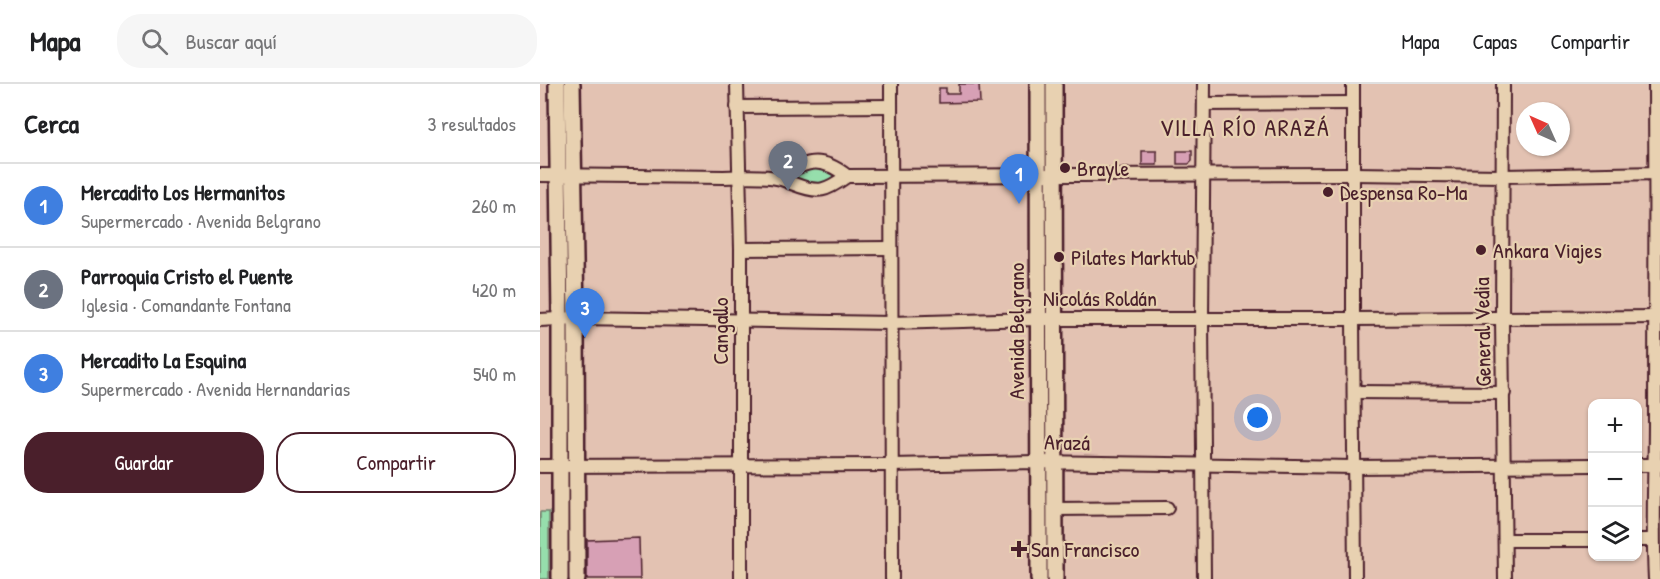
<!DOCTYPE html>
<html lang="es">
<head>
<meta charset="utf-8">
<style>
	:root { --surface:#fff; --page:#f6f6f6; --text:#202124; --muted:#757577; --line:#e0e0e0; --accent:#4a1f2b }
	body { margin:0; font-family:"Patrick Hand",sans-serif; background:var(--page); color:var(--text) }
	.controls { position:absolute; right:18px; bottom:18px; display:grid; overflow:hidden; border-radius:12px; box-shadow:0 2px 4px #0004 }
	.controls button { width:54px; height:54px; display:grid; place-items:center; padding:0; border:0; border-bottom:2px solid var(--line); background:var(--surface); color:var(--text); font:30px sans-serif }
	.compass { position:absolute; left:976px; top:18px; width:54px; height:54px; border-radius:50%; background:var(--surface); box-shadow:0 2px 4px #0004; rotate:315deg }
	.you { position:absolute; left:718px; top:334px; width:21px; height:21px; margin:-15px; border:4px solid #fff; border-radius:50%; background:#1a73e8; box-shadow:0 0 0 9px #1a73e833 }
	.badge { display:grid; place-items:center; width:39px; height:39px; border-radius:50%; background:var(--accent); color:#fff; font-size:20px; font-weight:700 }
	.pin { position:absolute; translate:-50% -50px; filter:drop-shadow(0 2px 3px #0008) }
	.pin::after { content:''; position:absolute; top:32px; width:21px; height:18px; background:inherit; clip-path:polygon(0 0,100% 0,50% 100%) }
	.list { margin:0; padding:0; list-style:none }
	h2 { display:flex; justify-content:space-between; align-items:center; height:78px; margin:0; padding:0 24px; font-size:26px }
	h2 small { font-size:20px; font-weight:400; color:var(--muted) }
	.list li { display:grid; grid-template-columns:39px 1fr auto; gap:18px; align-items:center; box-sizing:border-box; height:84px; padding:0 24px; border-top:2px solid var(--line) }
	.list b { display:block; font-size:22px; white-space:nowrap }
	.list p { margin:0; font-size:20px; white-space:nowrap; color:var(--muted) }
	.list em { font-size:20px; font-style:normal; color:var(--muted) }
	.actions { display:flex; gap:12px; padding:18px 24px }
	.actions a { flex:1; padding:14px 0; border:2px solid var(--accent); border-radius:24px; text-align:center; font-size:21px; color:var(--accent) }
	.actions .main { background:var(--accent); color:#fff }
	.icon { flex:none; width:33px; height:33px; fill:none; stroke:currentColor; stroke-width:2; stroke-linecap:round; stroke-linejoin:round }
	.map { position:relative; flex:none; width:1120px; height:495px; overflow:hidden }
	header { display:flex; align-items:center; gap:36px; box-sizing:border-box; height:84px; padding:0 30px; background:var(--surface); border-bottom:2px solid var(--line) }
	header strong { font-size:28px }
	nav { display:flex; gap:33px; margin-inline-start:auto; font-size:21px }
	.search { width:420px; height:54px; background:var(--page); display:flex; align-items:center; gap:15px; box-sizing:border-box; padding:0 21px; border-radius:24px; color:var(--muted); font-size:22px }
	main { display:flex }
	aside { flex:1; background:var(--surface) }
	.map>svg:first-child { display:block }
	.green { fill:#96deac; stroke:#707e6c; stroke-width:1.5 }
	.building { fill:#d7a0b5; stroke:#4a1f2b; stroke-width:1.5 }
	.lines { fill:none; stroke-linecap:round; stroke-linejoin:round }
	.minor-casing { stroke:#4a1f2b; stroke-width:16 }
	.major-casing { stroke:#4a1f2b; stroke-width:20 }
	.minor { stroke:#e8d1b1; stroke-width:12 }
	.major { stroke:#e8d1b1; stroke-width:15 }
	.poi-dot { fill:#4a1f2b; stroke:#e8d1b1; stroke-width:2 }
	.labels { text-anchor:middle; stroke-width:4.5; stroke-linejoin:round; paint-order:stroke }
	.poi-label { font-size:22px; fill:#4a1f2b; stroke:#e8d1b1; text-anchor:start }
	.street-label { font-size:22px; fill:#4a1f2b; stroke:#e8d1b1 }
	.neighbourhood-label { font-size:24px; letter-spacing:1.5px; fill:#4a1f2b; stroke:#e8d1b1 }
</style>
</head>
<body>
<header>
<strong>Mapa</strong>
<div class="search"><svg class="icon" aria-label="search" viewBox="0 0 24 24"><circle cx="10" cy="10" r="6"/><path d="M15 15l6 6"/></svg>Buscar aquí</div>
<nav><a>Mapa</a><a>Capas</a><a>Compartir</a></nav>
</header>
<main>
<aside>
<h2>Cerca<small>3 resultados</small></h2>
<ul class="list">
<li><span class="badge" style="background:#3f7fe0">1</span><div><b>Mercadito Los Hermanitos</b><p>Supermercado · Avenida Belgrano</p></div><em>260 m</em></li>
<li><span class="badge" style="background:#6b7280">2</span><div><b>Parroquia Cristo el Puente</b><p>Iglesia · Comandante Fontana</p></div><em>420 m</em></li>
<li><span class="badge" style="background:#3f7fe0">3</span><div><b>Mercadito La Esquina</b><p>Supermercado · Avenida Hernandarias</p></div><em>540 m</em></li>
</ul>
<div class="actions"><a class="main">Guardar</a><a>Compartir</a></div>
</aside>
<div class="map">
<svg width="1120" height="495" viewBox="0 0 1120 495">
	<rect width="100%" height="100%" fill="#e3c2b2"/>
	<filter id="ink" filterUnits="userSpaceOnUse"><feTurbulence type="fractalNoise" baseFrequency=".0167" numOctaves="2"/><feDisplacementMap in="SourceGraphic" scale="12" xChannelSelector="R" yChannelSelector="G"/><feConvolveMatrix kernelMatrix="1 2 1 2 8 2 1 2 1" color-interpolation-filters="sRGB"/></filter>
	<g filter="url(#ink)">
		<g class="green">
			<path d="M272 82 298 90C286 107 267 104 252 93L256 87Z"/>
			<rect x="0" y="428" width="9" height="67"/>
		</g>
		<g class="building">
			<polygon points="419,0 439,0 440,18 399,19 399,4 406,4 406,10 419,10"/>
			<rect x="602" y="67" width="15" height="14"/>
			<polygon points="637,67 652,67 652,77 649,80 637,80"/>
			<polygon points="99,454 100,495 47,495 47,456"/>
		</g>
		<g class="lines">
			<g class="minor-casing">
				<g id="minor">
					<polyline points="197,0 201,165 201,495"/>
					<polyline points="351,0 352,495"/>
					<polyline points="664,0 662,235 664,495"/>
					<polyline points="813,0 813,235 815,495"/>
					<polyline points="963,0 962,235 965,495"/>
					<polyline points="664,20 813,19"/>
					<polyline points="197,23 351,22"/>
					<path d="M0 91 184 93C201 92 220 91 237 94 243 95 249 98 254 100 279 110 286 107 307 92L814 90 962 92 1120 89"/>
					<path d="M238 94C265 78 279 70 307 92"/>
					<polyline points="201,165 351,164"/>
					<polyline points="0,236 36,234 351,239 498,235 813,235 1120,233"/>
					<polyline points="814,308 964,309"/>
					<polyline points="1098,381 1120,381"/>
					<polyline points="0,382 351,381 498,378 814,383 1052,381"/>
					<polyline points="514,425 627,424"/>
					<polyline points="965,456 1052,456"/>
					<polyline points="1098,456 1113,456"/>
					<path d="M1115 495C1112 442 1115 389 1115 336 1115 224 1116 112 1115 0"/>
				</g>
			</g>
			<g class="major-casing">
				<g id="major">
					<polyline points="17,0 20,235 20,495"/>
					<polyline points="32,0 36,234 37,495"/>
					<polyline points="498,0 499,495"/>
					<polyline points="514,0 515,495"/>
				</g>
			</g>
			<use href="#minor" class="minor"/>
			<use href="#major" class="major"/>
		</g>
	</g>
	<g class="poi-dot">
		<circle cx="525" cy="84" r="6"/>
		<circle cx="788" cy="108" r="6"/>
		<circle cx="941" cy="166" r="6"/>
		<circle cx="519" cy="173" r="6"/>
		<path d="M476 456h6v6h6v6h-6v6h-6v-6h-6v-6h6z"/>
	</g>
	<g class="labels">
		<g class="poi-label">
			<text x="537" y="92">Brayle</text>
			<text x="800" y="116">Despensa Ro-Ma</text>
			<text x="953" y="174">Ankara Viajes</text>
			<text x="531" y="181">Pilates Marktub</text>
			<text x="491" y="473">San Francisco</text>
		</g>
		<g class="street-label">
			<text x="560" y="222">Nicolás Roldán</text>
			<text transform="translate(180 247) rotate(-90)" y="8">Cangallo</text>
			<text transform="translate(476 247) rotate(-90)" y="8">Avenida Belgrano</text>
			<text transform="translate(942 248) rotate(-91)" y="8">General Vedia</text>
			<text transform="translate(527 358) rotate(1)" y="8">Arazá</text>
		</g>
		<g class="neighbourhood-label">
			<text x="705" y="52">VILLA RÍO ARAZÁ</text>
		</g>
	</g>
</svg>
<div class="controls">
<button>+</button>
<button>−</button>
<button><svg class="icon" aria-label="layers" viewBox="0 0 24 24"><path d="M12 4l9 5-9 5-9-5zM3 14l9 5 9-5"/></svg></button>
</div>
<svg class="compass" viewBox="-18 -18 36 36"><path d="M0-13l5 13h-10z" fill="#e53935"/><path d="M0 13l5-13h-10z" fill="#757577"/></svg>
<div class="you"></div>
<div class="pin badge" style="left:479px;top:120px;background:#3f7fe0">1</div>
<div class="pin badge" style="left:248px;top:107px;background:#6b7280">2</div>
<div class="pin badge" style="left:45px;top:254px;background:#3f7fe0">3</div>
</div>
</main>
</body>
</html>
